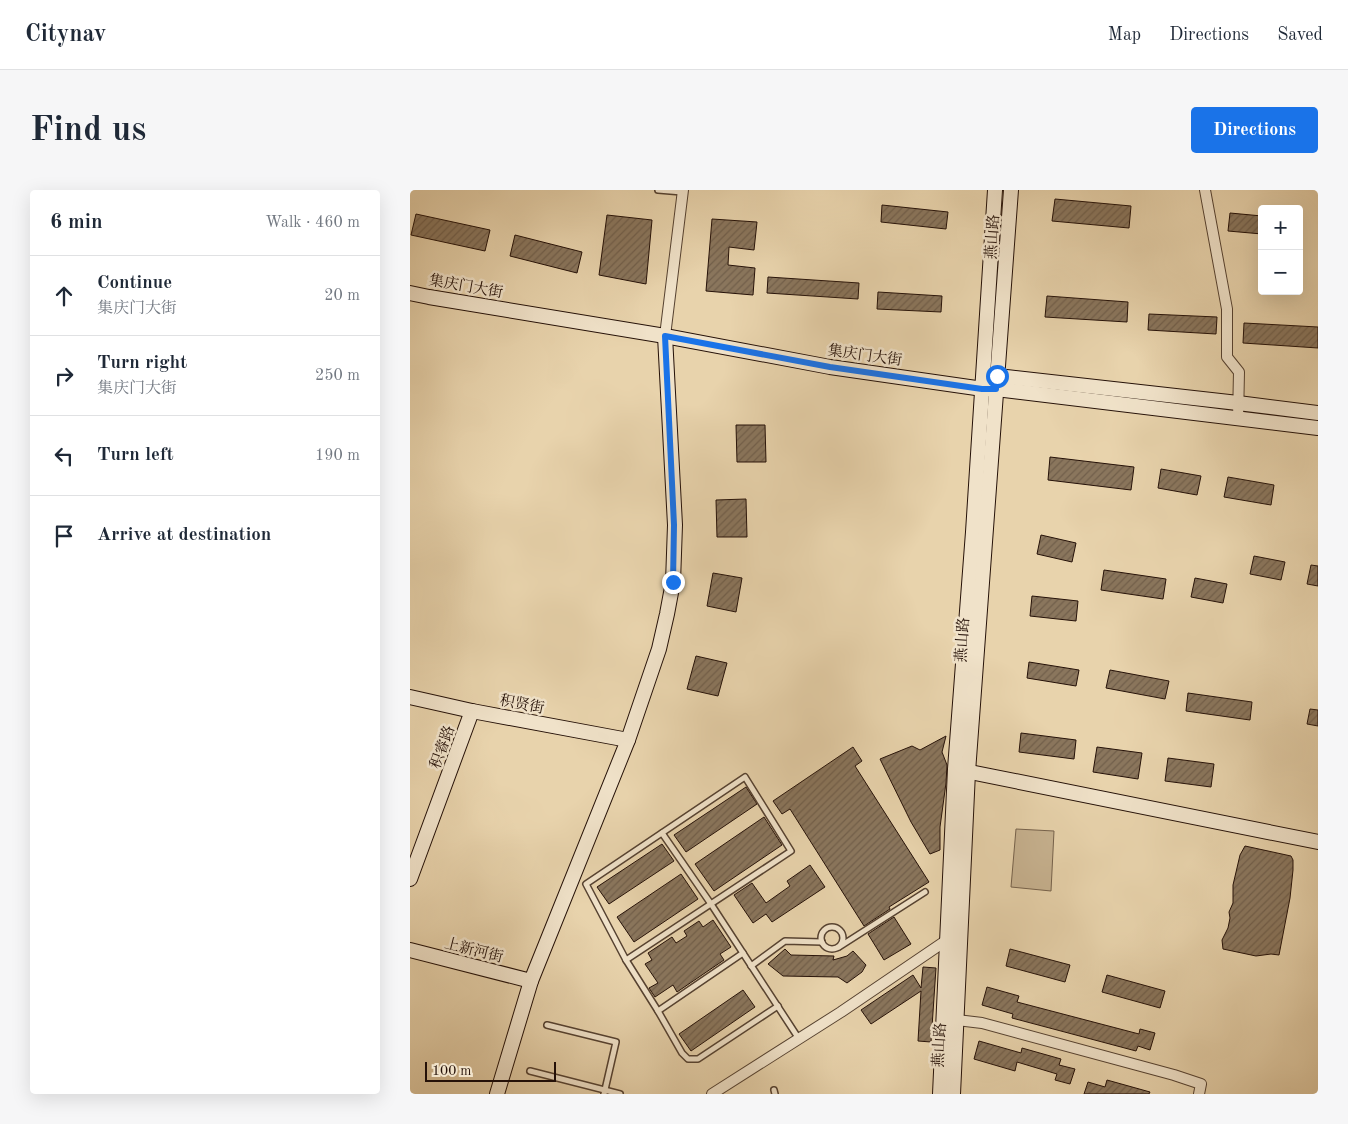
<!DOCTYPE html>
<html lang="en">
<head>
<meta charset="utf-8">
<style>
	:root { --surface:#fff; --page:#f6f6f7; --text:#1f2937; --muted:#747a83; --line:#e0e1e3; --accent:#1a73e8 }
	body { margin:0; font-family:"Old Standard TT","Noto Serif SC",serif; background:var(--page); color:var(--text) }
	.controls { position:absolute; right:15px; top:15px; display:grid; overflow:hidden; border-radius:5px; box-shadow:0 5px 20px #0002 }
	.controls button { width:45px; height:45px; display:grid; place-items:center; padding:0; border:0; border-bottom:1px solid var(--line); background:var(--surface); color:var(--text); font:25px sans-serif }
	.scale { position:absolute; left:15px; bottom:12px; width:131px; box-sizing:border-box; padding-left:5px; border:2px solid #251108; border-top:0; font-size:14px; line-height:18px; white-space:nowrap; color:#251108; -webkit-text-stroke:4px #f0e2c9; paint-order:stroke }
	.stop { position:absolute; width:15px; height:15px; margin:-11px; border:4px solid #1a73e8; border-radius:50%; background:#fff }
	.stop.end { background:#1a73e8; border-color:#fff; box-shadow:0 1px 5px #0008 }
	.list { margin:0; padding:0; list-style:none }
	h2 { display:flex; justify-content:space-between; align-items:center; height:65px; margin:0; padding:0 20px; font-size:21px }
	h2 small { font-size:16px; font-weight:400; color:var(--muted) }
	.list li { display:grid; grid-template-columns:32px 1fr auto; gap:15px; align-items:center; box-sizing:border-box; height:80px; padding:0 20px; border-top:1px solid var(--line) }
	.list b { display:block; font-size:19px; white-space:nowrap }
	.list p { margin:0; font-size:16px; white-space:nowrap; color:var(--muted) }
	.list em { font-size:16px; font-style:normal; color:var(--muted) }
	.icon { flex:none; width:28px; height:28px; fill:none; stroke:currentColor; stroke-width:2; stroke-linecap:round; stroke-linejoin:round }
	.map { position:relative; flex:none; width:908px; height:904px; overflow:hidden; border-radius:5px }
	header { display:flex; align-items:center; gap:30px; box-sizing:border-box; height:70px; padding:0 25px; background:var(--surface); border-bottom:1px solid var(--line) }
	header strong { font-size:24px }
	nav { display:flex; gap:28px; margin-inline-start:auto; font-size:18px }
	.intro { display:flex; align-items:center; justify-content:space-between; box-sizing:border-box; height:120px; padding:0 30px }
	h1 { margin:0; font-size:35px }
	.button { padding:12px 22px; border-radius:5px; background:var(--accent); color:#fff; font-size:18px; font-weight:700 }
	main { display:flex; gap:30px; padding:0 30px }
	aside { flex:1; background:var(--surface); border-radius:5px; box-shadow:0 5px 20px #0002 }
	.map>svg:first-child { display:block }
	.pitch { fill:#c7b290; stroke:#76624c }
	.building { fill:url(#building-hatch); stroke:#251108 }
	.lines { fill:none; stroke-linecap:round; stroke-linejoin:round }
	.lane-casing { stroke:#564231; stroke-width:8 }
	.street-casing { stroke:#564231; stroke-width:12 }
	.secondary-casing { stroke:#251108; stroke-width:16 }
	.lane { stroke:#f0e2c9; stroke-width:5 }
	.street { stroke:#f0e2c9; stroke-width:10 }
	.secondary { stroke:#f0e2c9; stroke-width:14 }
	.route { stroke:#1a73e8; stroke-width:6 }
	.labels { text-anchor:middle; stroke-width:5; stroke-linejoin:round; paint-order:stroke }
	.street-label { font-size:15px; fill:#251108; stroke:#f0e2c9 }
</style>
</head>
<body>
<header>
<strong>Citynav</strong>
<nav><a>Map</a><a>Directions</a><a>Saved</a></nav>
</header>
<div class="intro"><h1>Find us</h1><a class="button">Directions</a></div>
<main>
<aside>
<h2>6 min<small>Walk · 460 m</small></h2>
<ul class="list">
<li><svg class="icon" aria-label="ahead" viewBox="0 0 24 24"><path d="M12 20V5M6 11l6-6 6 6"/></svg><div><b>Continue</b><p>集庆门大街</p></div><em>20 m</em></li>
<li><svg class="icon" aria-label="right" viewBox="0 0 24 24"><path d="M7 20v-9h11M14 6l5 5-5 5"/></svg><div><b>Turn right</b><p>集庆门大街</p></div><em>250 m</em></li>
<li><svg class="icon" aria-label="left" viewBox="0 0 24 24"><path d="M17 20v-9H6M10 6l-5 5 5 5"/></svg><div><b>Turn left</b></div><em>190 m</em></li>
<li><svg class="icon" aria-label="arrive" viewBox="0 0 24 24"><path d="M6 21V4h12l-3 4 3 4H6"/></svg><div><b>Arrive at destination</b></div></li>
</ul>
</aside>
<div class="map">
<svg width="908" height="904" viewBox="0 0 908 904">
	<defs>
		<pattern id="building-hatch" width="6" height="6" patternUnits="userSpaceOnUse" patternTransform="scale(1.25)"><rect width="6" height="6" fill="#8a765d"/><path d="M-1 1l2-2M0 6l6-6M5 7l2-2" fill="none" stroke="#715f4b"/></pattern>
	</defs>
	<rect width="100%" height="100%" fill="#e8d3ac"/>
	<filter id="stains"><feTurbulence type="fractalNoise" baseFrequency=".004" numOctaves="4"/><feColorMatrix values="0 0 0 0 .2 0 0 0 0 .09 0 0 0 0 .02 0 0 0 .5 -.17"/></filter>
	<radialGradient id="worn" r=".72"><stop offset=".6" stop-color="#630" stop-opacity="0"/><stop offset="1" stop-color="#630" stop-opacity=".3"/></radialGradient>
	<polygon class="pitch" points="606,639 644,641 641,701 601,697"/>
	<g class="building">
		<polygon points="645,9 721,16 719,38 642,31"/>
		<polygon points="472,15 538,22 536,39 471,32"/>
		<polygon points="820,23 852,26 852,44 818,41"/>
		<polygon points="6,24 80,40 75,61 1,45"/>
		<polygon points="197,25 242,30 236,94 189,85"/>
		<polygon points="302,29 347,32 344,60 319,57 318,75 345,78 343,105 296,101"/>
		<polygon points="105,45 172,62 167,83 100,66"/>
		<polygon points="358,87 449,93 448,109 357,103"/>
		<polygon points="468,102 532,106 531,122 467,119"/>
		<polygon points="637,106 718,112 717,132 635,127"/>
		<polygon points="739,124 807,127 806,144 738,140"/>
		<polygon points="834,133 908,137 908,158 833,153"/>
		<polygon points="326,235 355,235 356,272 327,272"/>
		<polygon points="640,267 724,277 721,300 638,290"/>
		<polygon points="751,279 791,286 787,305 748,298"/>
		<polygon points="818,287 864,295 861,315 814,307"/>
		<polygon points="336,309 337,347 307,347 306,310"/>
		<polygon points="631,345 666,353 662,372 627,364"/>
		<polygon points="844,366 875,372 871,390 840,384"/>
		<polygon points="901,375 908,376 908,396 897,394"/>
		<polygon points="694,380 756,389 753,409 691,400"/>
		<polygon points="303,383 332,388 326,422 297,416"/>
		<polygon points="785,388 817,394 813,413 781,407"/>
		<polygon points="622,406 668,411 666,431 620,426"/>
		<polygon points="286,466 317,473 308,506 277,499"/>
		<polygon points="619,472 669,480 666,496 617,488"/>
		<polygon points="700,480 759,491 755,509 696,498"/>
		<polygon points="778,503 842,512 840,530 776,521"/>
		<polygon points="900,519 908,520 908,536 897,534"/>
		<polygon points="611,543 666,550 664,569 609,562"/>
		<polygon points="536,546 532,562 537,575 536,593 530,637 530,660 520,664 501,632 470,569 502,556 510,560"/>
		<polygon points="443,557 452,571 445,576 519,692 479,717 480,719 454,736 380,619 372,624 363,611"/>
		<polygon points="687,557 732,563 728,589 683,582"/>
		<polygon points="758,568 804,574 801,597 755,591"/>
		<polygon points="336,597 347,614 276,662 264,645"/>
		<polygon points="354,627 372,655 304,701 285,674"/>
		<polygon points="252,654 264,671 199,714 187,697"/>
		<polygon points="835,656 881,666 883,670 883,680 880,708 869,765 861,764 846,766 813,759 812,750 818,738 820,728 819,722 823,713 823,695 830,665"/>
		<polygon points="400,675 415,697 362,732 356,724 343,733 324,705 342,693 356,713 380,696 377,691"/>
		<polygon points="271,684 288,709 224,752 207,727"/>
		<polygon points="484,727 501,754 474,770 458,744"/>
		<polygon points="303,730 321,757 310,764 314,770 267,802 263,795 245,807 239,798 248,793 235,774 242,770 238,763 262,747 266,753 277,746 274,741 289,731 293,737"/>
		<polygon points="375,759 381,765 424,766 423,770 437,766 443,761 456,775 452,782 437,793 428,787 373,786 358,774"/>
		<polygon points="600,759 660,775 655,792 596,776"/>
		<polygon points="513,777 526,778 521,852 508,851 511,801 461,834 451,820 503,785 511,798"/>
		<polygon points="697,785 755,801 750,818 692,802"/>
		<polygon points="577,797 609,806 607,812 729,844 730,839 745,843 740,860 728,856 726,861 602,828 603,824 572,815"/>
		<polygon points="333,800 345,817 281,861 269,844"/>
		<polygon points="569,851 611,863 612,858 651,869 649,875 665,879 660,894 645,890 647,884 607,872 605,881 564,869"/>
		<polygon points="697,890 740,902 739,904 674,904 678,892 695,897"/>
	</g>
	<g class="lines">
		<g class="lane-casing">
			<g id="lane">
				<polyline points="248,0 272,2"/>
				<polygon points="335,587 381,661 216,770 176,694"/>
				<polyline points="252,643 301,714 389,849"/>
				<circle cx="422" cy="748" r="11"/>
				<polyline points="429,757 515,702"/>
				<polyline points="216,770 248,821 272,863 278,869 288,869 368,816"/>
				<polyline points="341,776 375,751 412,752"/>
				<polyline points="248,821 333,763"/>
				<polyline points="137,835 206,852 194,904"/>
				<polyline points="120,881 210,904"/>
				<polyline points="364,900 365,904"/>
			</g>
		</g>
		<g class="street-casing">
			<g id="street">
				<polyline points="795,0 817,119 817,167 829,182 828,229"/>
				<polyline points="255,146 273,0"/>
				<polyline points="547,830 572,833 764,885 791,894 789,904"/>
				<polyline points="302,904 431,822 537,750"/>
			</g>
		</g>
		<g class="secondary-casing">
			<g id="secondary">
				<polyline points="0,103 19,107 255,146 420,177 573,199 586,199 908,238"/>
				<polyline points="579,185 828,213 908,223"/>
				<polyline points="0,507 62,521 218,550"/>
				<polyline points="550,580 908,652"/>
				<polyline points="0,689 62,521"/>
				<polyline points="0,760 121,791"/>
				<polyline points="87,904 121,791 218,550 249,459 257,424 263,392 265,335 255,146"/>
				<polyline points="530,904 545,579 563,342 585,0"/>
				<polyline points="543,904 558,582 601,0"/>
			</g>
		</g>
		<use href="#lane" class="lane"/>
		<use href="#street" class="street"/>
		<use href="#secondary" class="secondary"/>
	</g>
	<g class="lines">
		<polyline class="route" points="263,392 264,335 255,146 420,177 572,199 586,199 587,186"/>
	</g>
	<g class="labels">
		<g class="street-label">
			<text transform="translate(582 47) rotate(-86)" y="5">燕山路</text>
			<text transform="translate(56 96) rotate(10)" y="5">集庆门大街</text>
			<text transform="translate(455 165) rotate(8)" y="5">集庆门大街</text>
			<text transform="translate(552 450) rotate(-86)" y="5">燕山路</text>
			<text transform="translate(112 514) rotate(11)" y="5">积贤街</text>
			<text transform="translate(32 557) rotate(-70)" y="5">积睿路</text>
			<text transform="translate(64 760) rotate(14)" y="5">上新河街</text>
			<text transform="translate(529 855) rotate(-87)" y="5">燕山路</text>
		</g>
	</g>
	<rect width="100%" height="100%" filter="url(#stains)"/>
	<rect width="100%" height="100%" fill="url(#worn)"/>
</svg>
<div class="controls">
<button>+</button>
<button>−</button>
</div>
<div class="scale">100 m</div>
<div class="stop" style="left:587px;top:186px"></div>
<div class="stop end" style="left:263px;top:392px"></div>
</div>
</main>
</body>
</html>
